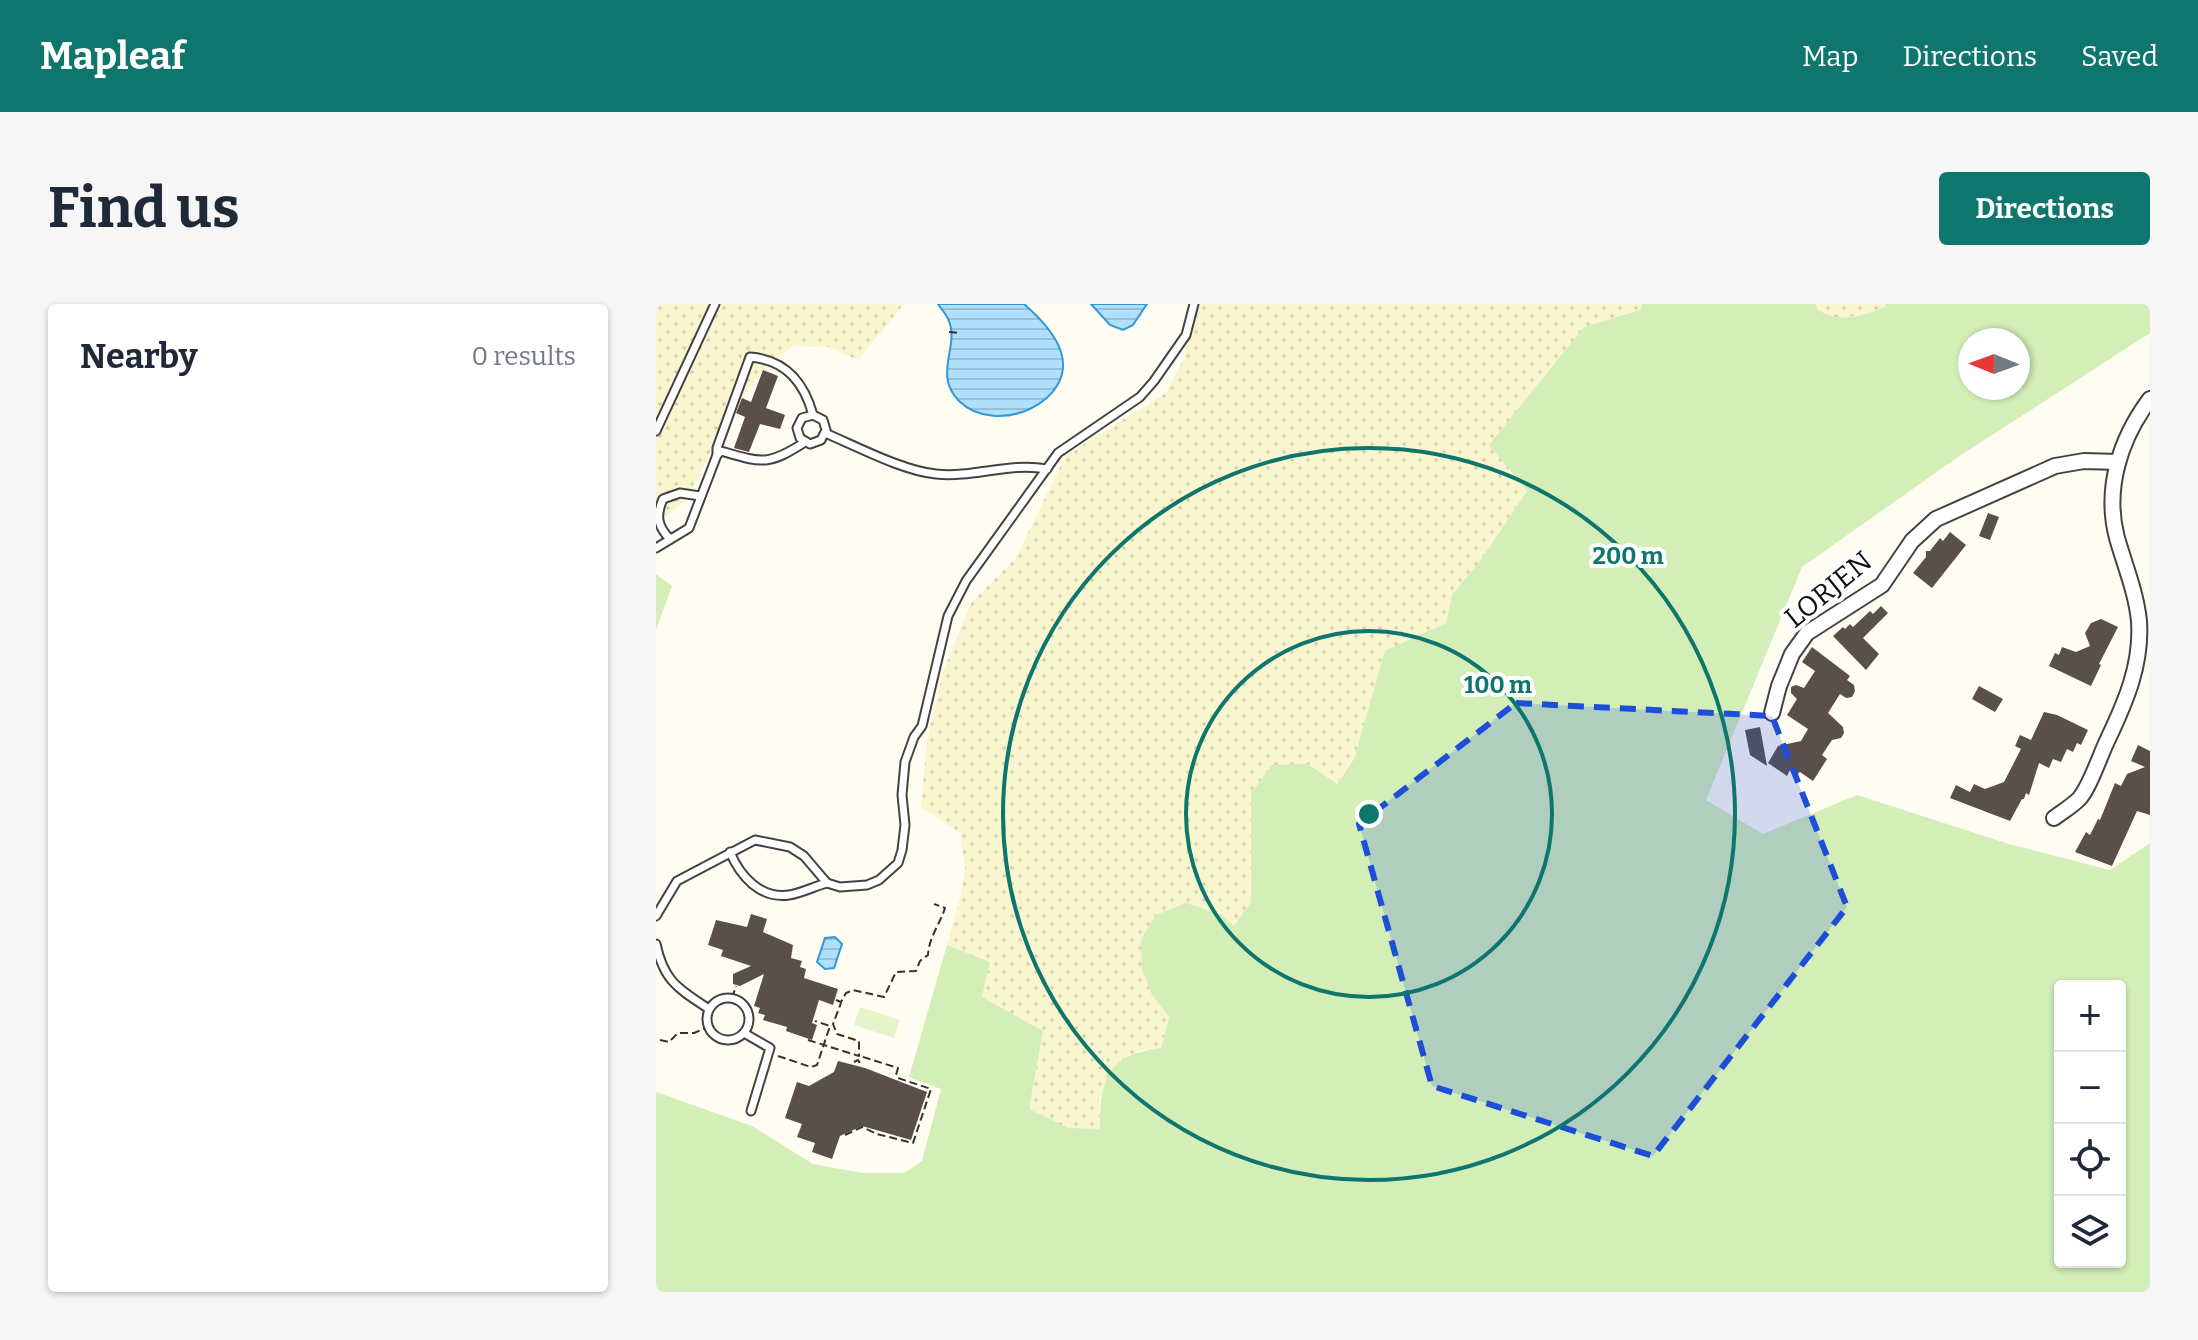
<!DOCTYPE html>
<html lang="en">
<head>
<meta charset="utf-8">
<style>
	:root { --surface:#fff; --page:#f6f6f7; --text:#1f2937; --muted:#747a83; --line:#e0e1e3; --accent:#0f766e }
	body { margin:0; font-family:Bitter,serif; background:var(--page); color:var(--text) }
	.controls { position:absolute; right:24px; bottom:24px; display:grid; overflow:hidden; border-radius:8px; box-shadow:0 2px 6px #0004 }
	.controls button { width:72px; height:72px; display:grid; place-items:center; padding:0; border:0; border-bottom:2px solid var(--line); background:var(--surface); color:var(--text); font:40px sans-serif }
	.compass { position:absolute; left:1302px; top:24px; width:72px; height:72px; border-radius:50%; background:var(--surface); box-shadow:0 2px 6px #0004; rotate:271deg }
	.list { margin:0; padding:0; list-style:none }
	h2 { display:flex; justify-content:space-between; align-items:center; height:104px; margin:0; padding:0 32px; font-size:34px }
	h2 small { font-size:26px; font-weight:400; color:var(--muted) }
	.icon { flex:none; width:44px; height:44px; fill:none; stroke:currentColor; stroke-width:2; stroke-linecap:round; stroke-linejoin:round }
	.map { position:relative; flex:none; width:1494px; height:988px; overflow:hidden; border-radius:8px }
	header { display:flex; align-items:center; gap:48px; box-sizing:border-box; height:112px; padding:0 40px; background:var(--accent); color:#fff }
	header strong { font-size:38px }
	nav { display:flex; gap:44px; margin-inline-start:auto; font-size:28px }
	.intro { display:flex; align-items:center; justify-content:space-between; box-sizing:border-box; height:192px; padding:0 48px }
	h1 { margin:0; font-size:56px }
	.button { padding:20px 36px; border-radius:8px; background:var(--accent); color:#fff; font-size:28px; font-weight:700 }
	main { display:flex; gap:48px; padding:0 48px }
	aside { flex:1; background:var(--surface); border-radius:8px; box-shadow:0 2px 6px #0004 }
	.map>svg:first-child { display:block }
	.farmland { fill:url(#farmland-dots) }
	.grass { fill:#d4eeb7; fill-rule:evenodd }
	.pitch { fill:#e6f4ca }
	.water { fill:url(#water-rules); stroke:#3098db; stroke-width:2 }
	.building { fill:#5a504b }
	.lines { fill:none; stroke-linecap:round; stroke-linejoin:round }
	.lane-casing { stroke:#434343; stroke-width:11 }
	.street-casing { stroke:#434343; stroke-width:18 }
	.path { stroke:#323232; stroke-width:2; stroke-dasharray:8 4; stroke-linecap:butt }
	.lane { stroke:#fff; stroke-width:7 }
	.street { stroke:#fff; stroke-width:14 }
	.marked { fill:#1d4ed8; fill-opacity:0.2; stroke:#1d4ed8; stroke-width:6; stroke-dasharray:16 10; stroke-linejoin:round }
	.ring { fill:none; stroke:#0f766e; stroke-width:4 }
	.labels { text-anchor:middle; stroke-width:8; stroke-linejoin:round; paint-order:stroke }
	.street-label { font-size:28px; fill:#101010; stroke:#fff }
	.centre { fill:#0f766e; stroke:#fff; stroke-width:4 }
	.ring-label { font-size:24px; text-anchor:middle; font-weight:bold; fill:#0f766e; stroke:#fff; stroke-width:8; stroke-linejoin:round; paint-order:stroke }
</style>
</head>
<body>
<header>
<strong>Mapleaf</strong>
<nav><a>Map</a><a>Directions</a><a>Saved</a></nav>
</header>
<div class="intro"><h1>Find us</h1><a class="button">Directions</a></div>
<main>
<aside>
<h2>Nearby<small>0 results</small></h2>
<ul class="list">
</ul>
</aside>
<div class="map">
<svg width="1494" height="988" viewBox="0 0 1494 988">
	<defs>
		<pattern id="farmland-dots" width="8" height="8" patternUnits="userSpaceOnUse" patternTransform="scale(2)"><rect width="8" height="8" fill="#f9f5cf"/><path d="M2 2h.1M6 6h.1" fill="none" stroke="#d4d1b1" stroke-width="1.8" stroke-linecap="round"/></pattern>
		<pattern id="water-rules" width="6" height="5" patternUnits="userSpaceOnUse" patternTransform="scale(2)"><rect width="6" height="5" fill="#b1e0fc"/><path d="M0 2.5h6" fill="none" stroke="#97bfd7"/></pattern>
	</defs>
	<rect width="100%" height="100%" fill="#fffcf2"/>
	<g class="farmland">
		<polygon points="0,0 248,0 202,56 172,43 136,42 101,74 77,104 31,196 8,213 0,229"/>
		<polygon points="535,0 986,0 984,6 928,23 852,166 871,187 824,257 796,291 790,319 729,348 698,455 680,480 652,460 594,568 595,598 578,622 565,611 496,691 513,713 505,744 481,747 443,794 444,825 412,825 373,805 387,727 326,693 334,658 291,641 305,591 309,565 304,529 265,503 271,437 287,368 315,299 360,254 410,151 510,89 526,58 536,27"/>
		<polygon points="1160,0 1229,0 1229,3 1207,11 1176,15 1162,6"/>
	</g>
	<g class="grass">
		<path d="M986 0H1160L1162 6C1185 20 1205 12 1229 3V0H1494V29L1302 153 1146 263 1050 496 1107 530 1201 491 1353 540 1454 566 1494 539V988H0V788L96 822 157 860 206 869H248L266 857 285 785 253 773 291 641 334 658 326 693 387 727 373 805 412 824 444 825C443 776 452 750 505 744L513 713 496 691 486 664 485 635 500 611 530 599 565 611 578 622 595 598V489L616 461 652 460 681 480 698 455 729 347 790 319 796 291 824 257 871 187 833 141 928 23 984 6ZM1314 36H1362V84H1314ZM1404 682H1464V958H1404Z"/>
		<polygon points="0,270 16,282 0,326"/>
	</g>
	<polygon class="pitch" points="204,703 244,716 238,734 198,721"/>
	<g class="water">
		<path d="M282 0H368C383 13 399 29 405 48 421 97 341 134 303 97 276 70 305 41 292 15 290 10 285 5 282 0Z"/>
		<polygon points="435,0 491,0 477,21 467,26 454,21"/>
		<polygon points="179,633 186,640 178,664 169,665 161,658 169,634"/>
	</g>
	<g class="building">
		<polygon points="107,66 122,72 110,104 129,111 124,125 104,120 93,148 78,144 89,113 80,109 86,94 95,98"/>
		<polygon points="1332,209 1343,213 1334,236 1323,232"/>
		<polygon points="1294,228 1310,241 1276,284 1257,269 1270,253 1270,247 1274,247 1284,234 1287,237"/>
		<polygon points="1225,302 1232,309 1207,334 1223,350 1210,366 1177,332 1187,323 1189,325 1194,320 1197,323 1214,307 1217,310"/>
		<polygon points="1445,315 1462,323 1443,360 1445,361 1435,382 1393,362 1399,349 1403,351 1406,343 1420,348 1434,342 1429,329 1435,319"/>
		<polygon points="1156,343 1194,372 1191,376 1198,381 1199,387 1196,393 1190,394 1184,390 1172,409 1187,423 1188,429 1185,434 1176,436 1166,451 1171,455 1157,477 1144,468 1141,470 1134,466 1131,472 1112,459 1122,442 1145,437 1152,425 1131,411 1141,395 1135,389 1135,383 1140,381 1148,384 1159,367 1146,358"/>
		<polygon points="1323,382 1347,395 1339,408 1316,395"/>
		<polygon points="1388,408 1401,411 1432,426 1425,441 1421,439 1417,448 1411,445 1405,458 1397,455 1393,464 1383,459 1373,491 1370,489 1368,495 1366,495 1354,517 1294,494 1300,481 1314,488 1318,480 1329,485 1348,478 1365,445 1359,442 1364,431 1375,436"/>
		<polygon points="1104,423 1111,462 1094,451 1089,426"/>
		<polygon points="1482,441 1494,447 1494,511 1481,507 1456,562 1419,548 1430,528 1434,531 1442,515 1444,516 1459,479 1465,482 1471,470 1489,463 1475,457"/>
		<polygon points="95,610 111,615 107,628 137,641 135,654 146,657 144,663 150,665 148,674 182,685 177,701 163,696 156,719 161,721 156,736 130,727 131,723 107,716 109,711 102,709 104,704 98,702 108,670 84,682 77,680 77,670 95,662 65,652 67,646 52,641 60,616 91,623"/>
		<polygon points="182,757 209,764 271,788 255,836 206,822 184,832 176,855 156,848 159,839 141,833 146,820 129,814 141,778 153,782 178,768"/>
	</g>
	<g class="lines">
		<g class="lane-casing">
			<g id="lane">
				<polyline points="0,127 59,0"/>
				<path d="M169 129C200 142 247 167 280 170 317 174 353 158 391 165"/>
				<path d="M61 151V144L94 53C130 56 148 78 157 111L167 116 170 126 165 136 154 140 144 134 141 124 146 114 157 111"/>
				<path d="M14 235C1 222 0 211 7 195L24 189 44 192"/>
				<path d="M0 244 33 224 61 151 65 147C106 159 112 162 149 138"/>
				<path d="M74 548C84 572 104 595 133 591 146 589 159 582 171 579"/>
				<polyline points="0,612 21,577 99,536 134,543 148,552 171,579 184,583 211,581 223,576 242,559 246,546 249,521 246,491 249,458 258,433 266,422 292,312 310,277 402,149 484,93 498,77 530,31 538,0"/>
				<path d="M0 640C8 678 23 685 53 705"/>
				<circle cx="72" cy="715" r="21"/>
				<polyline points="88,729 114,744 95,807"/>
			</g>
		</g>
		<g class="street-casing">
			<g id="street">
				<polyline points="1116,409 1123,382 1136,350 1151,329 1226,281 1256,237 1280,215 1399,162 1428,157 1462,158"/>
				<path d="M1398 514C1406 508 1416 502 1423 495 1434 483 1444 451 1452 435 1470 397 1486 360 1483 317 1480 288 1469 262 1461 234 1448 185 1464 135 1494 95"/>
			</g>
		</g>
		<g class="path">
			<polyline points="293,28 305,29"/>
			<polyline points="76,694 80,682"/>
			<path d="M180 696 185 698 190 689 197 686 228 693 240 668 260 667 264 657 272 651C273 633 284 620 289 604L278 600"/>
			<polyline points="4,736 13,738 22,729 38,729 52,723"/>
			<polyline points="152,736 203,752 203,737 181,730 177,720 185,699"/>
			<polyline points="122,752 155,763 161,761 174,722 159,717"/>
			<polyline points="198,758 202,756 205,761"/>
			<polyline points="189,831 206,823 221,830 257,839 275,785 242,774 240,771 242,764 204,752"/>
		</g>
		<use href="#lane" class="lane"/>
		<use href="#street" class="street"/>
	</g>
	<path class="marked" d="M860 399 1116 412 1191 603 997 852 776 782 703 520Z"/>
	<g class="ring">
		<circle cx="713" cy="510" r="183"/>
		<circle cx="713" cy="510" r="366"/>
	</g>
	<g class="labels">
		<g class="street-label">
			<text transform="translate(1172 285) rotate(-39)" y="10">LORJEN</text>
		</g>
	</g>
	<circle cx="713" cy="510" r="12" class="centre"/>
	<g class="ring-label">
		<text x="972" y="260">200 m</text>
		<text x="842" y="389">100 m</text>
	</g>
</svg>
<div class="controls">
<button>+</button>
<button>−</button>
<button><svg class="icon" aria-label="locate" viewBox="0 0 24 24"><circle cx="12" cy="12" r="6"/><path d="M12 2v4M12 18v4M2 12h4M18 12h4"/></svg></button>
<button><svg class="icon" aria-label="layers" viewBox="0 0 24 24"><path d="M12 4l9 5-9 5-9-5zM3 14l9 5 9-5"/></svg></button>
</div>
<svg class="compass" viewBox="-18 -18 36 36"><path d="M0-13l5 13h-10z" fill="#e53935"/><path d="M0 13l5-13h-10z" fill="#747a83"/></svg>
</div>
</main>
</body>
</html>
